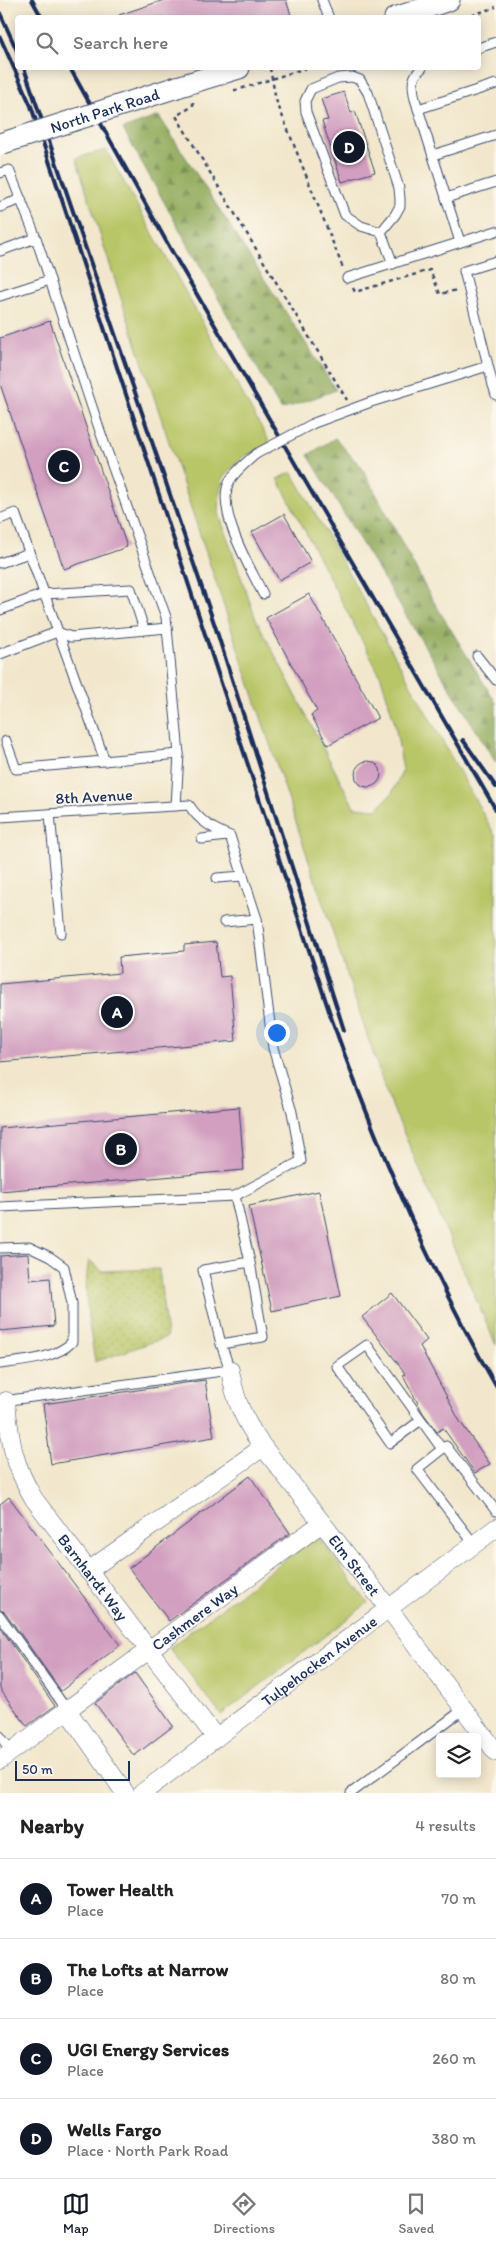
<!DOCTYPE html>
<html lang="en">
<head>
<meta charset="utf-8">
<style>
	:root { --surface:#fff; --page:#f6f6f6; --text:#222; --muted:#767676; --line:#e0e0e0; --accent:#111827 }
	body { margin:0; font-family:Itim,sans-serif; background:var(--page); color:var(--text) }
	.controls { position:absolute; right:15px; bottom:15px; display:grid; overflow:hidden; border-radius:5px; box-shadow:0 2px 12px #0003 }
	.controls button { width:45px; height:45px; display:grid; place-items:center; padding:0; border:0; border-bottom:1px solid var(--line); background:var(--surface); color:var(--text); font:25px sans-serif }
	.scale { position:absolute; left:15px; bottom:12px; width:115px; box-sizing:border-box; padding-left:5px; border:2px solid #1b2f5e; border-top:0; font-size:14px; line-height:18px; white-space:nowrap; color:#1b2f5e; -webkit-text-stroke:4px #fbf7ec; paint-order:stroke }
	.you { position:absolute; left:276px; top:1032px; width:18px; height:18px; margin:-12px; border:4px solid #fff; border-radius:50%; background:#1a73e8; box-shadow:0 0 0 8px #1a73e833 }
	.badge { display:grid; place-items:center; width:32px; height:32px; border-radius:50%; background:var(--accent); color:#fff; font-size:16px; font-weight:700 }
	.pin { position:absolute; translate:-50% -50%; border:2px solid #fff; box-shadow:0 1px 5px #0006 }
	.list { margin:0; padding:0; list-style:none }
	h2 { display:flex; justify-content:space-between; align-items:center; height:65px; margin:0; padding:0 20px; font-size:21px }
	h2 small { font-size:16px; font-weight:400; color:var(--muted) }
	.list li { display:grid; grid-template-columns:32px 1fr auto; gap:15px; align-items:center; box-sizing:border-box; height:80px; padding:0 20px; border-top:1px solid var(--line) }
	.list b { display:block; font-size:19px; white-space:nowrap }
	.list p { margin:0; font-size:16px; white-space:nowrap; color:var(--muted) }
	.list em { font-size:16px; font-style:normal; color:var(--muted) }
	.icon { flex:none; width:28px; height:28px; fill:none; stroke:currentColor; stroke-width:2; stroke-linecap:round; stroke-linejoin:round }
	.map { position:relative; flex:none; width:496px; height:1793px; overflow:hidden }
	.search { position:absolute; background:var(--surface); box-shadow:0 2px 12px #0003; left:15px; right:15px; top:15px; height:55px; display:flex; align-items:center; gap:12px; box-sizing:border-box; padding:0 18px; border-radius:5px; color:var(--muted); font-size:19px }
	.sheet { height:385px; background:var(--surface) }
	nav { display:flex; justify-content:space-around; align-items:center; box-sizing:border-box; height:70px; border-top:1px solid var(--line); background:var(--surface); font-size:14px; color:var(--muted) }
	nav a { display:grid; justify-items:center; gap:2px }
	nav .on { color:var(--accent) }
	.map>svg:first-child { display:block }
	.green { fill:#b9c668; stroke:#6a7a63 }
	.forest { fill:url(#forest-firs); stroke:#566d5d }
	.garden { fill:url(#garden-dots); stroke:#6a7a63 }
	.building { fill:#d29fc0 }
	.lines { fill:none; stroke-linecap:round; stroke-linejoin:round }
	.service-casing { stroke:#3b4b6e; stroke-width:11 }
	.minor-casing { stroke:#3b4b6e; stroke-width:19 }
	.tertiary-casing { stroke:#3b4b6e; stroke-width:23 }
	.path { stroke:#3b4b6e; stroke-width:2.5; stroke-dasharray:4 4; stroke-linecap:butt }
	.service { stroke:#fff; stroke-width:9 }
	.minor { stroke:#fff; stroke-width:18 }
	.tertiary { stroke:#fff; stroke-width:21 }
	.rail { stroke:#1b2f5e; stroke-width:4 }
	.service-bridge-casing { stroke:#3b4b6e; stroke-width:11; stroke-linecap:butt }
	.tertiary-bridge-casing { stroke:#3b4b6e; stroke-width:23; stroke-linecap:butt }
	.service-bridge { stroke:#fff; stroke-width:9 }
	.tertiary-bridge { stroke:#fff; stroke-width:21 }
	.labels { text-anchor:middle; stroke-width:4; stroke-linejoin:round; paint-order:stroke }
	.street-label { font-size:16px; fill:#1b2f5e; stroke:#fbf7ec }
</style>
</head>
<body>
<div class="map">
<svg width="496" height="1793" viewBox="0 0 496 1793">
	<defs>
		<pattern id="forest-firs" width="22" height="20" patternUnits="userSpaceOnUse" patternTransform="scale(1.25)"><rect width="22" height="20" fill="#92ab5c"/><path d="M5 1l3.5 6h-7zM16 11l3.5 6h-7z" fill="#768c4f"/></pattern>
		<pattern id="garden-dots" width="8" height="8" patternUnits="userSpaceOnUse" patternTransform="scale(1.25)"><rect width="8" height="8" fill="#b9c668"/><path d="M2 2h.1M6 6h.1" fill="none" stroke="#9eaa5d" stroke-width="1.8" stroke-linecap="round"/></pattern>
	</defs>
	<rect width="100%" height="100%" fill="#fbf7ec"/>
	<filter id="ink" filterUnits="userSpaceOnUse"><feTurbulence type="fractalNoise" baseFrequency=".02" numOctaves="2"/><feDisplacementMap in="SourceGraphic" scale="10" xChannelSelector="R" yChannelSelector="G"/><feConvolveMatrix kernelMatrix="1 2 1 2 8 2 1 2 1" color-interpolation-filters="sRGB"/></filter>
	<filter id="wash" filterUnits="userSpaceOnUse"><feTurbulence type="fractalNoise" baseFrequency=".0096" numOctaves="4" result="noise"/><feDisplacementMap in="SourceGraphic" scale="20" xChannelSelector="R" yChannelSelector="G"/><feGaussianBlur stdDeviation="1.12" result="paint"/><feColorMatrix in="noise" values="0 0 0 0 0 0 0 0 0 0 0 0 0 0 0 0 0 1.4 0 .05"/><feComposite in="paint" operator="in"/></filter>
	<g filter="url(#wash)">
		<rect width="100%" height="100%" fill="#f2e7cc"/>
		<g class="green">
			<polygon points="106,150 270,443 243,457 223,477 220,493 219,514 255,617 354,807 377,809 392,793 403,770 395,724 381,677 278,479 292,472 496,837 496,1345 386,1092 107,256 76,158"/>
			<polygon points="317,1535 368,1603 221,1715 169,1648"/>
		</g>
		<g class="forest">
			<polygon points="159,116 336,390 281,410 123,129"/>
			<polygon points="335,438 363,469 429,594 496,703 496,763 308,455"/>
		</g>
		<path class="garden" d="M89 1260 102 1271 159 1269 167 1337 95 1362C90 1329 82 1294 89 1260Z"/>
		<g id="blocks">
			<g class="building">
				<polygon points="164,0 286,0 292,18 119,18 119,15"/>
				<polygon points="344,92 351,113 355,111 375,172 342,182 322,121 328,120 321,99"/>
				<polygon points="50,321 127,547 64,569 0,384 0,338"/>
				<polygon points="284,514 311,562 279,580 252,532"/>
				<polygon points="309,594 378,718 328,745 311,715 317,711 266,618"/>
				<circle cx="368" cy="774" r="13"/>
				<polygon points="216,942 220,977 230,976 236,1041 0,1062 0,984 120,973 119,957 184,951 184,945"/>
				<polygon points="239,1107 244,1170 0,1191 0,1128"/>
				<polygon points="319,1191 341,1296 272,1311 249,1206"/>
				<polygon points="28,1254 30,1280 50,1278 54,1326 0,1331 0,1256"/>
				<polygon points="392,1293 427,1340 420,1346 459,1420 490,1464 475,1473 443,1428 437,1432 423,1413 403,1375 406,1374 362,1317"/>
				<polygon points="205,1380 214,1437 51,1464 43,1404"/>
				<polygon points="250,1476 290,1533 169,1621 129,1568"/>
				<polygon points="9,1497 120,1645 61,1691 5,1612 0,1610 0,1504"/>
				<polygon points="0,1627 55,1706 27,1726 0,1689"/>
				<polygon points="135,1673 173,1726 134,1756 95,1703"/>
			</g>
		</g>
	</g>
	<g filter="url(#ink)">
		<use href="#blocks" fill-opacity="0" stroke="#3b4b6e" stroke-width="1"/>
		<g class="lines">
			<g class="service-casing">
				<g id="service">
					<polyline points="322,0 329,18"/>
					<polyline points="478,48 496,42"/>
					<path d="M422 68C411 77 412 85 415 99L460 242"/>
					<polygon points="352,77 360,80 368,93 399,188 400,199 400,206 395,215 381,232 361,226 345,215 306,112 305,101 311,89 338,78"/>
					<polyline points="418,109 496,84"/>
					<polyline points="433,155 496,135"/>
					<polyline points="0,173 9,170 36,238 101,434 166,617 179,754 176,806"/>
					<polyline points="446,198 496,182"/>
					<polyline points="0,207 21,199"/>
					<polyline points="381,232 393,264"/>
					<polyline points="0,251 36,238"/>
					<polyline points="347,278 496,231"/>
					<polyline points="0,296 50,280"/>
					<polyline points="496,384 493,385 496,395"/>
					<polyline points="493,385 464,271 496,261"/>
					<polyline points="314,423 371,402 488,366"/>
					<path d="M256 454C247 462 235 471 229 482 216 512 250 567 263 594"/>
					<polyline points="0,519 15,513 105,761"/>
					<polyline points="0,563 29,553"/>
					<polyline points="0,610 44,594 131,589 144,629"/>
					<polyline points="0,654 57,632 71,637 167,628"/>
					<polyline points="477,656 496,680"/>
					<polyline points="6,741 16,769 179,754"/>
					<polyline points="50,814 61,933"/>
					<path d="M0 817 189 805C199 821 213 829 230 836"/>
					<polyline points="202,839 227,836"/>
					<polyline points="217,878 243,876"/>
					<polyline points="224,922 257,919"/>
					<polyline points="235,1196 250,1262 263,1337 221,1344 203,1270 250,1262"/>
					<polyline points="0,1207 235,1196 301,1161 292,1112 273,1048 257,919 230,836"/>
					<path d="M0 1248 29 1247 50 1257 64 1267 72 1303V1342C56 1359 22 1361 0 1364"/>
					<polyline points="3,1401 230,1370 221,1344"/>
					<polyline points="421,1420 390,1443 337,1366 367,1345 442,1449"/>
					<polyline points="474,1544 417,1469 446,1446 496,1511"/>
					<polyline points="0,1616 67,1710"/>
					<polyline points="0,1736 12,1752"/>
					<polyline points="351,1793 464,1709"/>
				</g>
			</g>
			<g class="minor-casing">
				<g id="minor">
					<path id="s1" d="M230 1370C235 1400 243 1418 260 1443L389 1609 496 1752"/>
					<path id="s2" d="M6 1401C10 1441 13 1464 34 1499L216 1738"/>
					<polyline points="88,1571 263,1447"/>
					<path id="s3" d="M67 1710 322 1523"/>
					<polyline points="0,1760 67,1710 125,1793"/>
					<path id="s4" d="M142 1793 496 1528"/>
				</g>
			</g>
			<g class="tertiary-casing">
				<g id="tertiary">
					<polyline points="395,18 449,0"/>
					<polyline points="177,87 239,68"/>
				</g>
			</g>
			<g class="path">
				<polyline points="464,18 496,7"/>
				<polyline points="270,68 276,100 343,268"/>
				<polyline points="234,90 237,90 306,68"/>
				<polyline points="193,102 193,106 176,116 347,400"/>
				<polyline points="353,288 355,292 430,270 440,294 457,290"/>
			</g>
			<use href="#service" class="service"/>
			<use href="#minor" class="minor"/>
			<use href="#tertiary" class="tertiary"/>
			<g class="rail">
				<polyline points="32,0 42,18"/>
				<polyline points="0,13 18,53"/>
				<path d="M0 37 31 106 332 1020C377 1146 429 1270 496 1386"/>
				<polyline points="24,68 215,626 344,1030"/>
				<polyline points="70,68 170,248 496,810"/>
				<polyline points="463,740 496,787"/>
			</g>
			<g class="service-bridge-casing">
				<polyline id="service-bridge" points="256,454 314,423"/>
			</g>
			<g class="tertiary-bridge-casing">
				<g id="tertiary-bridge">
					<path id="s5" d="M0 144 177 87"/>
				</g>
			</g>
			<use href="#service-bridge" class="service-bridge"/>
			<use href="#tertiary-bridge" class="tertiary-bridge"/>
		</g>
	</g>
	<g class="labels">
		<g class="street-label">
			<text dy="6" stroke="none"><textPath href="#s5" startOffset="110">North Park Road</textPath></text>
			<text transform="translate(94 796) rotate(-3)" y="6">8th Avenue</text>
			<text dy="6" stroke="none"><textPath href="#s1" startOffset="234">Elm Street</textPath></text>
			<text dy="6" stroke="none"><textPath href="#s2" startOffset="201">Barnhardt Way</textPath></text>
			<text dy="6" stroke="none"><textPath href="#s3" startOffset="158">Cashmere Way</textPath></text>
			<text dy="6" stroke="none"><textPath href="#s4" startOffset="221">Tulpehocken Avenue</textPath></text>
		</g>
	</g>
</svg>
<div class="controls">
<button><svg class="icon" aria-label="layers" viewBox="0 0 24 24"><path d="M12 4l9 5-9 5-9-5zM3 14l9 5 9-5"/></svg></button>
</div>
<div class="scale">50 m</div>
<div class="you"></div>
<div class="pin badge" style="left:117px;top:1012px">A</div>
<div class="pin badge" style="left:121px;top:1149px">B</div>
<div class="pin badge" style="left:64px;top:466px">C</div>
<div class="pin badge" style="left:349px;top:147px">D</div>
<div class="search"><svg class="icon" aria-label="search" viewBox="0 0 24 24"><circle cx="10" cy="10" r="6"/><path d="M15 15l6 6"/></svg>Search here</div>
</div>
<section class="sheet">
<h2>Nearby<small>4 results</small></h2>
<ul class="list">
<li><span class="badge">A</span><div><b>Tower Health</b><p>Place</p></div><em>70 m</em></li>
<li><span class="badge">B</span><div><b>The Lofts at Narrow</b><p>Place</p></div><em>80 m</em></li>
<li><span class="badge">C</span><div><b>UGI Energy Services</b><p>Place</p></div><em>260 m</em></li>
<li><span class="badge">D</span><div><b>Wells Fargo</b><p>Place · North Park Road</p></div><em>380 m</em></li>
</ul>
</section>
<nav>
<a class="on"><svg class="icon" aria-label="map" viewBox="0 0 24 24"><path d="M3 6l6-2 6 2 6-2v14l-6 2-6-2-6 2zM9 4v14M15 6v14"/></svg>Map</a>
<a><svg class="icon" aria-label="directions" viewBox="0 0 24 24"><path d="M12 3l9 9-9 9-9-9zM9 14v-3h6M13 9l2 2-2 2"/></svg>Directions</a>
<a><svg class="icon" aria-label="saved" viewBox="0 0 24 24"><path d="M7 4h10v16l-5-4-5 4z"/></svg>Saved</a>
</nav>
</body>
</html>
